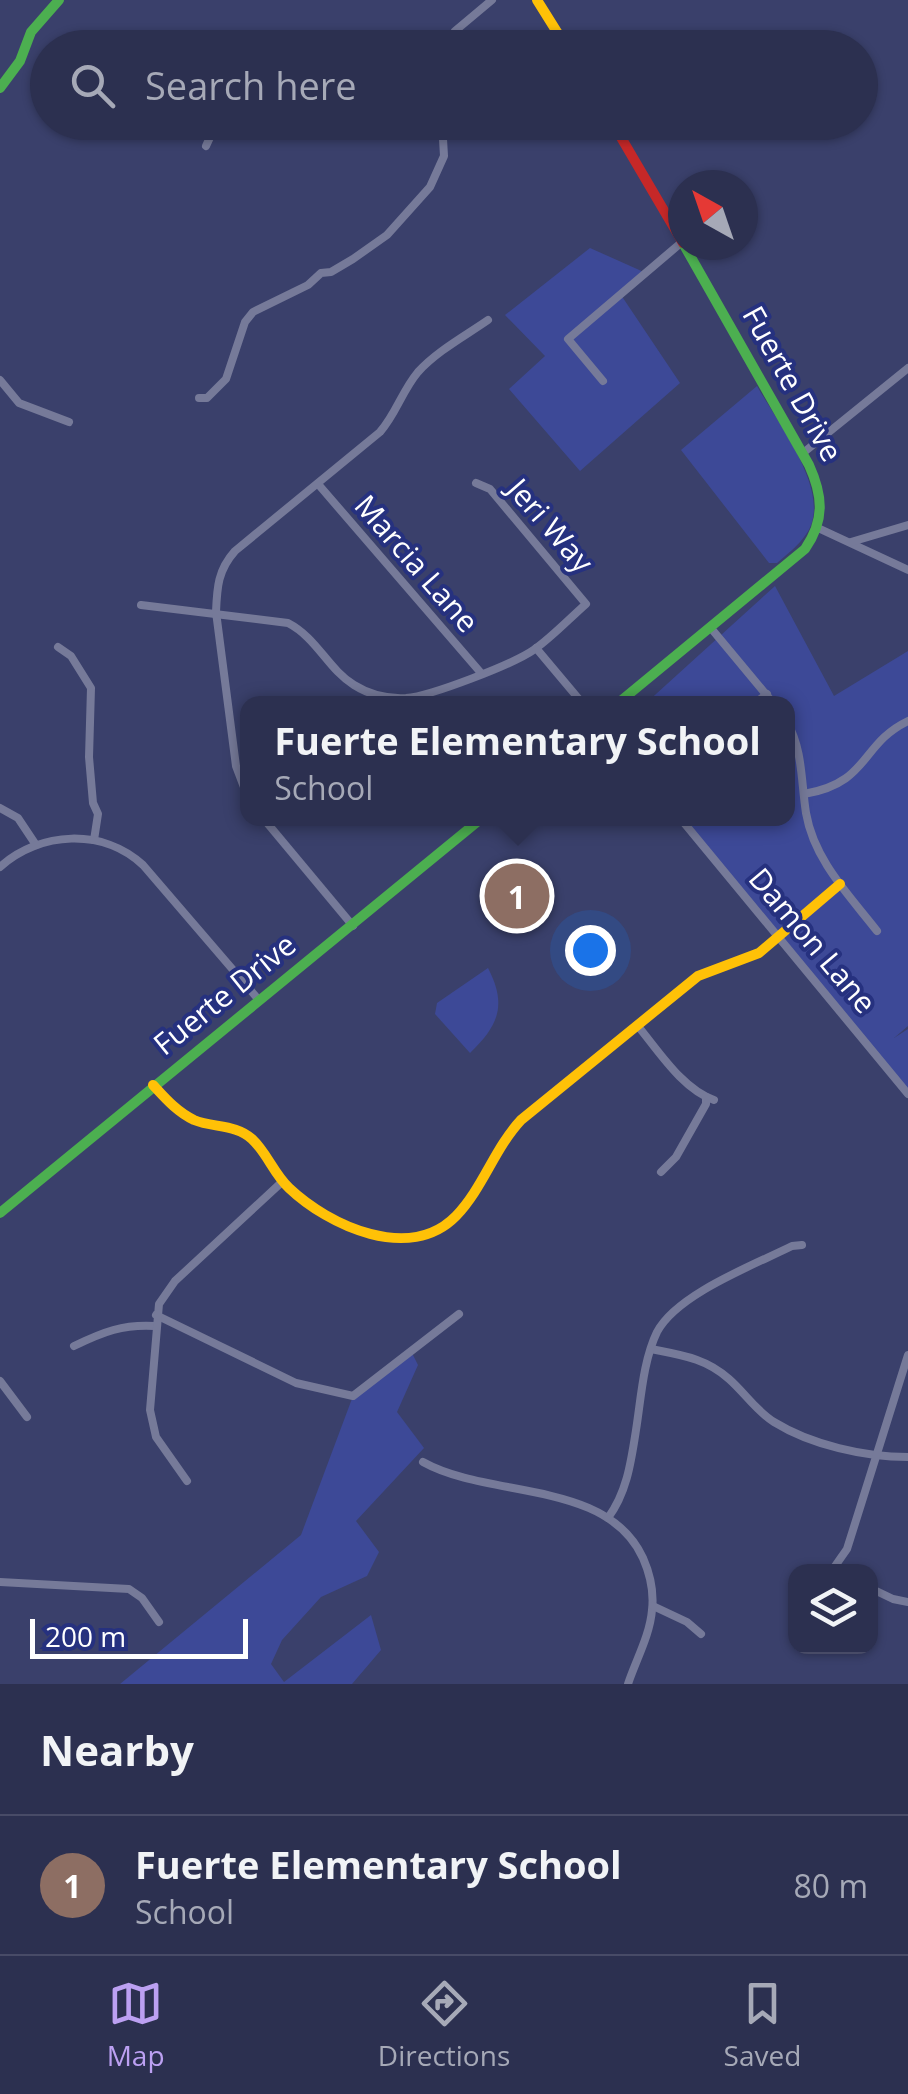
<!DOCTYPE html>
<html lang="en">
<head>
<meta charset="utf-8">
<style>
	:root { --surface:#2c3050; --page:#343857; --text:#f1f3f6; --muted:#a6a9b7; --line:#484b67; --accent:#bca0f2 }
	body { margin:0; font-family:"Open Sans",sans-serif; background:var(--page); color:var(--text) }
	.controls { position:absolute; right:30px; bottom:30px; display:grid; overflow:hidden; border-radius:20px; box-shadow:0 2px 8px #0004 }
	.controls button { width:90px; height:90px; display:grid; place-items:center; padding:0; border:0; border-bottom:2px solid var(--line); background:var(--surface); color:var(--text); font:50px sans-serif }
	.compass { position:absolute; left:668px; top:170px; width:90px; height:90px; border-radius:50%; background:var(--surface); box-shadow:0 2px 8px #0004; rotate:320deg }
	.scale { position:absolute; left:30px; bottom:25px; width:218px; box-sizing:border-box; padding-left:10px; border:5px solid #fff; border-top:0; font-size:28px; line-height:35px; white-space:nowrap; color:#fff; -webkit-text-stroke:8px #26317f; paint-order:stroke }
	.you { position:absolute; left:590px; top:950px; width:35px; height:35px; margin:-25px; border:8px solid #fff; border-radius:50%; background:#1a73e8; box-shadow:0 0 0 15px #1a73e833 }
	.badge { display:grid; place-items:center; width:65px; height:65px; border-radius:50%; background:var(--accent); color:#fff; font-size:32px; font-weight:700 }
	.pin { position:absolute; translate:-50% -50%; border:5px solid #fff; box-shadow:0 2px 10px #0006 }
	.popup { position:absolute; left:240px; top:696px; width:555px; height:130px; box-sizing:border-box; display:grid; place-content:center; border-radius:20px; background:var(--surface); filter:drop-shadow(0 2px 8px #0005); font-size:32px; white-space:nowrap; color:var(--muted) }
	.popup b { font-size:38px; color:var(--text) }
	.popup::after { content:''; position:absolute; left:50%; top:100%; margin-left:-20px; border:20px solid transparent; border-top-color:var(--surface) }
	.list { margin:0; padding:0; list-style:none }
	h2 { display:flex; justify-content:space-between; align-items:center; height:130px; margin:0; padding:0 40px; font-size:42px }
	h2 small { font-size:32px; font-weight:400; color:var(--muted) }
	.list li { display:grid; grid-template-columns:65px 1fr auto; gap:30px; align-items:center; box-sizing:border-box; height:140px; padding:0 40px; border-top:2px solid var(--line) }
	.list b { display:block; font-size:38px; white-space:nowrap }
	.list p { margin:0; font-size:32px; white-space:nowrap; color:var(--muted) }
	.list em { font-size:32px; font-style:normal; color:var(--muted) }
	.icon { flex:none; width:55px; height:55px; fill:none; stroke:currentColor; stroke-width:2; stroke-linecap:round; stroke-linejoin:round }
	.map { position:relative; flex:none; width:908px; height:1684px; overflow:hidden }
	.search { position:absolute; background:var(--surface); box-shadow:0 2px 8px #0004; left:30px; right:30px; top:30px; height:110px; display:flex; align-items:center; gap:25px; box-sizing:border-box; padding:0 35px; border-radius:55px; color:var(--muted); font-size:38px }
	.sheet { height:270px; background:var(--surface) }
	nav { display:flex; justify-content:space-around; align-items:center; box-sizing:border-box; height:140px; border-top:2px solid var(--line); background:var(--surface); font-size:28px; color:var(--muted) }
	nav a { display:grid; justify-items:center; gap:5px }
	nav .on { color:var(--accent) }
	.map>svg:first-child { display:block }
	.green { fill:#3d4997 }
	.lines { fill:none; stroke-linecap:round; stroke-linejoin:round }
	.street { stroke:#767a99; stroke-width:8 }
	.fast { stroke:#4caf50; stroke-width:10 }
	.slow { stroke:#ffc107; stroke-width:10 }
	.jam { stroke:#c62828; stroke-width:10 }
	.labels { text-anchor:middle; stroke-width:8; stroke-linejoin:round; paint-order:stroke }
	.street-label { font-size:30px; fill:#fff; stroke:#26317f }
</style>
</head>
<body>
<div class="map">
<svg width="908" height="1684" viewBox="0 0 908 1684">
	<rect width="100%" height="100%" fill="#3a406b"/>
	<g class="green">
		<polygon points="590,248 646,273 621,295 680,383 580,471 509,389 545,356 505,315"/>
		<path d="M757 386C776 420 824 482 812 522 807 539 790 552 777 563H769L681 450Z"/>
		<polygon points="775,586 834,696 908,651 908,1026 894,1038 908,1029 908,1089 680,819 787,818 787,704 645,704"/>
		<path d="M488 968C507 1005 499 1025 470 1053L435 1014 437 1003Z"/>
		<polygon points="411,1351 418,1365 397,1412 424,1448 356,1521 379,1552 367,1576 321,1597 282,1640 271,1664 284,1682 371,1615 381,1650 352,1684 120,1684 301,1535 353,1396"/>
	</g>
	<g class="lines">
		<g class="street">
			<polyline points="346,48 386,39 415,48"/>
			<polyline points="444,48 455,31 492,0"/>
			<polyline points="206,146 217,122"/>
			<polyline points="0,380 19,403 69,422"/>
			<polyline points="603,381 568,339 682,242"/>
			<polyline points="199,398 207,398 226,379 245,322 253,312 308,285 321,273 331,272 353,259 387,235 430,187 444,156 442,122"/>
			<polyline points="803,453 908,368"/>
			<polyline points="318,484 481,673"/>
			<polyline points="818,528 908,570"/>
			<polyline points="851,542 908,525"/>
			<path d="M141 605 288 623C317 638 328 669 354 685 370 695 388 699 406 698 431 696 514 664 535 649 553 636 569 619 586 604L490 489 476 483"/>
			<polyline points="710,627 774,704"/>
			<polyline points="58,647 71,656 91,688 89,757 93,803 98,814 94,840"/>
			<polyline points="536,648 583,704"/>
			<polyline points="754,704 767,694"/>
			<path d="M787 722C803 750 801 782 806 813 814 860 849 895 877 931"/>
			<path d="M804 794C870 783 860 744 908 721"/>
			<path d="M247 795 236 766 216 612C217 587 218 570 235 551L380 432C396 414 402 391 418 372 437 351 465 336 488 320"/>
			<polyline points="0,808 18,818 36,845"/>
			<polyline points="263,818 353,926"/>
			<polyline points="680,818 908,1094"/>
			<path d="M0 867C40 831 103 828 143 865L258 999"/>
			<path d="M637 1025C658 1050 682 1089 714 1100"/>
			<polyline points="661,1172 676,1157 706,1104 706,1097"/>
			<polyline points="156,1315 296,1383 353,1396 459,1314"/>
			<path d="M74 1346C103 1332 123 1324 155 1326"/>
			<path d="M651 1349C681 1355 706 1358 729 1379 745 1393 756 1411 774 1422 811 1445 865 1457 908 1457"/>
			<polyline points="0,1381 27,1417"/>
			<path d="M423 1462C489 1499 607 1479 643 1558 650 1574 654 1593 652 1610 650 1635 636 1660 628 1684"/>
			<polyline points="187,1481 156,1437 150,1410 159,1304 175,1281 283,1181"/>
			<path d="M608 1518C627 1492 631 1462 636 1430 641 1399 643 1361 657 1332 677 1294 754 1265 792 1246L802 1245"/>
			<polyline points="837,1572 833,1569 847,1549 908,1355"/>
			<polyline points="0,1582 129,1589 142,1598 159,1622"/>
			<polyline points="870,1588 893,1599 908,1602"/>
			<polyline points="653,1606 687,1622 701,1634"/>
		</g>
		<g class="fast">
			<polyline points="0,88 20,61 31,32 59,0"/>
			<path d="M617 704 805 549C825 520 823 496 809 465L684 245"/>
			<polyline points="0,1213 482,818"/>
		</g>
		<g class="slow">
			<polyline points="537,0 567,48"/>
			<path d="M153 1085C165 1098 177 1112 194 1120 213 1128 236 1124 252 1139 267 1153 274 1174 289 1188 329 1226 410 1263 456 1216 483 1188 494 1149 521 1120L698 976 759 953 840 884"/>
		</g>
		<polyline class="jam" points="612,122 683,243"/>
	</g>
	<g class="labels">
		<g class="street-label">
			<text transform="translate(792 384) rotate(61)" y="10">Fuerte Drive</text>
			<text transform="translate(550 526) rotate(49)" y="10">Jeri Way</text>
			<text transform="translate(416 564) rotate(49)" y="10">Marcia Lane</text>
			<text transform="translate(812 941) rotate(50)" y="10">Damon Lane</text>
			<text transform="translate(225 995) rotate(-39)" y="10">Fuerte Drive</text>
		</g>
	</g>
</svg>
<div class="controls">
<button><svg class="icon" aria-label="layers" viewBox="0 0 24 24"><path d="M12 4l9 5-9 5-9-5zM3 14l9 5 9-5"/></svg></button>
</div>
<svg class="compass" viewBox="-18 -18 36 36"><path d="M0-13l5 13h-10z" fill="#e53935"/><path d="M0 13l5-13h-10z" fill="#a6a9b7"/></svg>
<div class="scale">200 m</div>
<div class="you"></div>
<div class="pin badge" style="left:517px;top:896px;background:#8d6e63">1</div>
<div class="popup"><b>Fuerte Elementary School</b>School</div>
<div class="search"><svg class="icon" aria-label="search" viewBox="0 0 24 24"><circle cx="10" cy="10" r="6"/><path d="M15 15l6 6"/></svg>Search here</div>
</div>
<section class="sheet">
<h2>Nearby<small></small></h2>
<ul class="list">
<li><span class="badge" style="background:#8d6e63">1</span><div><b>Fuerte Elementary School</b><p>School</p></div><em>80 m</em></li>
</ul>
</section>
<nav>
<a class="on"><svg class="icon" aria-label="map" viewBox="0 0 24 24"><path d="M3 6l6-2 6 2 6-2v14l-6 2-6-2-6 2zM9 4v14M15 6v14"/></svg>Map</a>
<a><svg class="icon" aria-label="directions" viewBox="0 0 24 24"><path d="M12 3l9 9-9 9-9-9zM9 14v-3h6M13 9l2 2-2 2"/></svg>Directions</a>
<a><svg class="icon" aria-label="saved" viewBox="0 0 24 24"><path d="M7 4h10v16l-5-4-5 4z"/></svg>Saved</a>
</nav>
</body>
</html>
